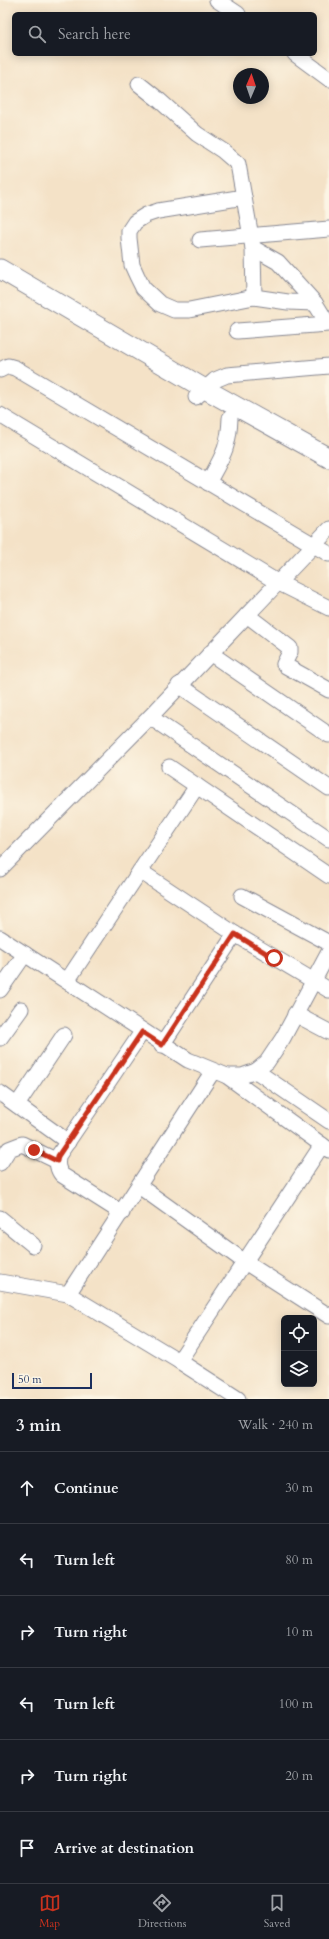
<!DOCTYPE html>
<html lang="en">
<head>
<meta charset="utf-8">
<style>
	:root { --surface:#171b24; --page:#20242c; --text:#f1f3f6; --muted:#9ea1a6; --line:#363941; --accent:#c8321e }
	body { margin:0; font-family:Cardo,serif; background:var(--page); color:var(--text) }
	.controls { position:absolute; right:12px; bottom:12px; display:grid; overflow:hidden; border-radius:6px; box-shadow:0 2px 10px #0003 }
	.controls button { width:36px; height:36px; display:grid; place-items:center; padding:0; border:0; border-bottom:1px solid var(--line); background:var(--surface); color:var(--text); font:20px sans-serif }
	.compass { position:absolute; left:233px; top:68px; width:36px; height:36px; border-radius:50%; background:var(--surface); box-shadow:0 2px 10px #0003; rotate:2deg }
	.scale { position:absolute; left:12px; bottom:10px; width:80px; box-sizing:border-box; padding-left:4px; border:2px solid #1b2f5e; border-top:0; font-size:11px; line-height:14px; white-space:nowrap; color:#1b2f5e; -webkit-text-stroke:3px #fcf5e5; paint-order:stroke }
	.stop { position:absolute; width:12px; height:12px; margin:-9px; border:3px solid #c8321e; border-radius:50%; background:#fff }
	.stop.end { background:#c8321e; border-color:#fff; box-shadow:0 1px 4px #0008 }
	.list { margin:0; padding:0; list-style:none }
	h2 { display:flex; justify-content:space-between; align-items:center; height:52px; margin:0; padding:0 16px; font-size:17px }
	h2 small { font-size:13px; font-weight:400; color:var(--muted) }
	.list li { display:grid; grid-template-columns:26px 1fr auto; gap:12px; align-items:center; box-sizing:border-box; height:72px; padding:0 16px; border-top:1px solid var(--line) }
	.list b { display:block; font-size:15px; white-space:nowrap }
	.list em { font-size:13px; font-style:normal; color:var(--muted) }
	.icon { flex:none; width:22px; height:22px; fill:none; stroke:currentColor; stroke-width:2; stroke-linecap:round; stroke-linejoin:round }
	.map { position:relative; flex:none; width:329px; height:1399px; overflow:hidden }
	.search { position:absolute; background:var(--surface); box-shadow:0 2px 10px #0003; left:12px; right:12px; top:12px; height:44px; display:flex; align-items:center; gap:10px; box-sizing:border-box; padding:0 14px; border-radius:6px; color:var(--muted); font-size:15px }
	.sheet { height:484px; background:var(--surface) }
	nav { display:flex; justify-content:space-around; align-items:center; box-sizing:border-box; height:56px; border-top:1px solid var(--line); background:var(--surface); font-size:11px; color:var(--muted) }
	nav a { display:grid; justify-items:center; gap:2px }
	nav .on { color:var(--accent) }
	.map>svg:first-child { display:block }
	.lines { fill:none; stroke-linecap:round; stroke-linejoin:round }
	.minor-casing { stroke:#888892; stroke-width:17 }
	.major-casing { stroke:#888892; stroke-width:21 }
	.minor { stroke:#fff; stroke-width:15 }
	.major { stroke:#fff; stroke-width:19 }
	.route { stroke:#c8321e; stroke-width:5 }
</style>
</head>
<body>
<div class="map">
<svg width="329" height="1399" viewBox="0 0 329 1399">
	<rect width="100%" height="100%" fill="#fcf5e5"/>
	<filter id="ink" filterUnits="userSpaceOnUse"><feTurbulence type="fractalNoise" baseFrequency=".025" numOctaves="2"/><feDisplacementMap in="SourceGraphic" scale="8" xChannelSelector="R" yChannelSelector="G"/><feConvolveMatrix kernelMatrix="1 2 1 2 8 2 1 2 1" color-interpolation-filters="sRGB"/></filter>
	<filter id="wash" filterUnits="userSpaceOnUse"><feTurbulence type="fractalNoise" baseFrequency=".012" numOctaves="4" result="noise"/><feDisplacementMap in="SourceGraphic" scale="16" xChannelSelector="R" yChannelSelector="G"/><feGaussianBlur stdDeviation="0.9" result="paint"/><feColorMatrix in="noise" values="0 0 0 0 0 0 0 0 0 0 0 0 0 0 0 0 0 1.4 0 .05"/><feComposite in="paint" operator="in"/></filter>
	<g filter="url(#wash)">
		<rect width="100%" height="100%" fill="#f4e2c7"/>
	</g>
	<g filter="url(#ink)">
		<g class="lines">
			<g class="minor-casing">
				<g id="minor">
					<polyline points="217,0 238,14"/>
					<polyline points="295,54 329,79"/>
					<polyline points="139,84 159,100 197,134 223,151 238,164 253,248 254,297"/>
					<polyline points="244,197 158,211 146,215 135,222 129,231 129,238 132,265 137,276 143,288 160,304 174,310 189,310 254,297 288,302 315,303"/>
					<polyline points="200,240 329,229"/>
					<polyline points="237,331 328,324 315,303 278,262 253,248"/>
					<polyline points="0,370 8,366 15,368 329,554"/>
					<polyline points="196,397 215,380 227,375 329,366"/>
					<polyline points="0,415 277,582 329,608"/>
					<path d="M208 483C222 457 229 448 230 418"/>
					<polyline points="247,615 290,648 290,652 284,664 286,666 329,690"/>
					<polyline points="210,653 329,735"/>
					<polyline points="179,685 329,788"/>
					<polyline points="150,717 329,839"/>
					<polyline points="169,767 197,786"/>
					<polyline points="0,869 150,717 329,529"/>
					<polyline points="329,876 197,786 140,871 235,934 329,990"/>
					<polyline points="242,896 329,943"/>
					<polyline points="0,938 188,1060 227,1076 329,1150"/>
					<polyline points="67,981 140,871"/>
					<polyline points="0,990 25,954"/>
					<polyline points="295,1014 329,1032"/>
					<polyline points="0,1038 21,1009"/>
					<polyline points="162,1045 235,934"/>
					<polyline points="256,1071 329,1121"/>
					<polyline points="227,1076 242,1076 256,1071 267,1062 283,1038 329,952"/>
					<polyline points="0,1093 68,1142"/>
					<polyline points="17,1105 64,1035"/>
					<polyline points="0,1163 9,1149 22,1144 57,1161"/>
					<polyline points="139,1186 245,1262 329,1316"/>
					<path d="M122 1213 62 1175C57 1169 57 1164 58 1156L142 1032"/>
					<polyline points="0,1218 33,1245"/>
					<polyline points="0,1282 68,1294 179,1361 238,1399"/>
					<polyline points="68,1294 213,1071"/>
					<polyline points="179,1361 322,1145"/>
				</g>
			</g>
			<g class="major-casing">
				<polyline id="major" points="0,269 205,389 329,458"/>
			</g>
			<use href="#minor" class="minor"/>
			<use href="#major" class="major"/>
		</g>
	</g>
	<g class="lines" filter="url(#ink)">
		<polyline class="route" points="34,1150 57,1161 58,1156 142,1032 162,1045 235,934 274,958"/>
	</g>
</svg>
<div class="controls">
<button><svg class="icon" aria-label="locate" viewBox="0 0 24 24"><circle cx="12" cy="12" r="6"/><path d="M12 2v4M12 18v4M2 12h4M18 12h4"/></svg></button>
<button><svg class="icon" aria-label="layers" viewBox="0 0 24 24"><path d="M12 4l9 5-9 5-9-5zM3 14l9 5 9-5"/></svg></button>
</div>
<svg class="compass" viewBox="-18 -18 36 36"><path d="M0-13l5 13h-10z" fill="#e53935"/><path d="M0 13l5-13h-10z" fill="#9ea1a6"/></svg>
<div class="scale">50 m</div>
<div class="stop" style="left:274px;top:958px"></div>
<div class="stop end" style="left:34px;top:1150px"></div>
<div class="search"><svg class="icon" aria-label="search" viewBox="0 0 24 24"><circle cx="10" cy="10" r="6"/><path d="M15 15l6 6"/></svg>Search here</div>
</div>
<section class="sheet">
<h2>3 min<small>Walk · 240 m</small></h2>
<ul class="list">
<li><svg class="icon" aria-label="ahead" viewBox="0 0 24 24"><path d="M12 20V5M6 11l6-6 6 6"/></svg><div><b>Continue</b></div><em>30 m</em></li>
<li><svg class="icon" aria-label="left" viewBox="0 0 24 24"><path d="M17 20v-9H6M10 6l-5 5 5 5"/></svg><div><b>Turn left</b></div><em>80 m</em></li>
<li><svg class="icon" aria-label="right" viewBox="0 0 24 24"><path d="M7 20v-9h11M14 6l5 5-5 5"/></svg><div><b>Turn right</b></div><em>10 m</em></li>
<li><svg class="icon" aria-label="left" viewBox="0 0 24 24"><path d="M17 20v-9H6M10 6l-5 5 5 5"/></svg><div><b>Turn left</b></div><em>100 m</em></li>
<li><svg class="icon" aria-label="right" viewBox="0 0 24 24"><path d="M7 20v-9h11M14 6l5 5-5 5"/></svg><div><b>Turn right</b></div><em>20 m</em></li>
<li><svg class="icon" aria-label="arrive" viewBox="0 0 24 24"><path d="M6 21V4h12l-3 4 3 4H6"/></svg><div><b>Arrive at destination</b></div></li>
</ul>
</section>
<nav>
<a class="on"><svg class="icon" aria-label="map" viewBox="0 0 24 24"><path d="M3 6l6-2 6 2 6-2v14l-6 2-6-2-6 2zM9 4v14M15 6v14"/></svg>Map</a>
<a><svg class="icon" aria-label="directions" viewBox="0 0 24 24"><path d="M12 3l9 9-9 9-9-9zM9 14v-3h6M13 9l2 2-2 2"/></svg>Directions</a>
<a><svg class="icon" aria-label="saved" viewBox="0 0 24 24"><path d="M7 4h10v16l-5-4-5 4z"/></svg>Saved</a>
</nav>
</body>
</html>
